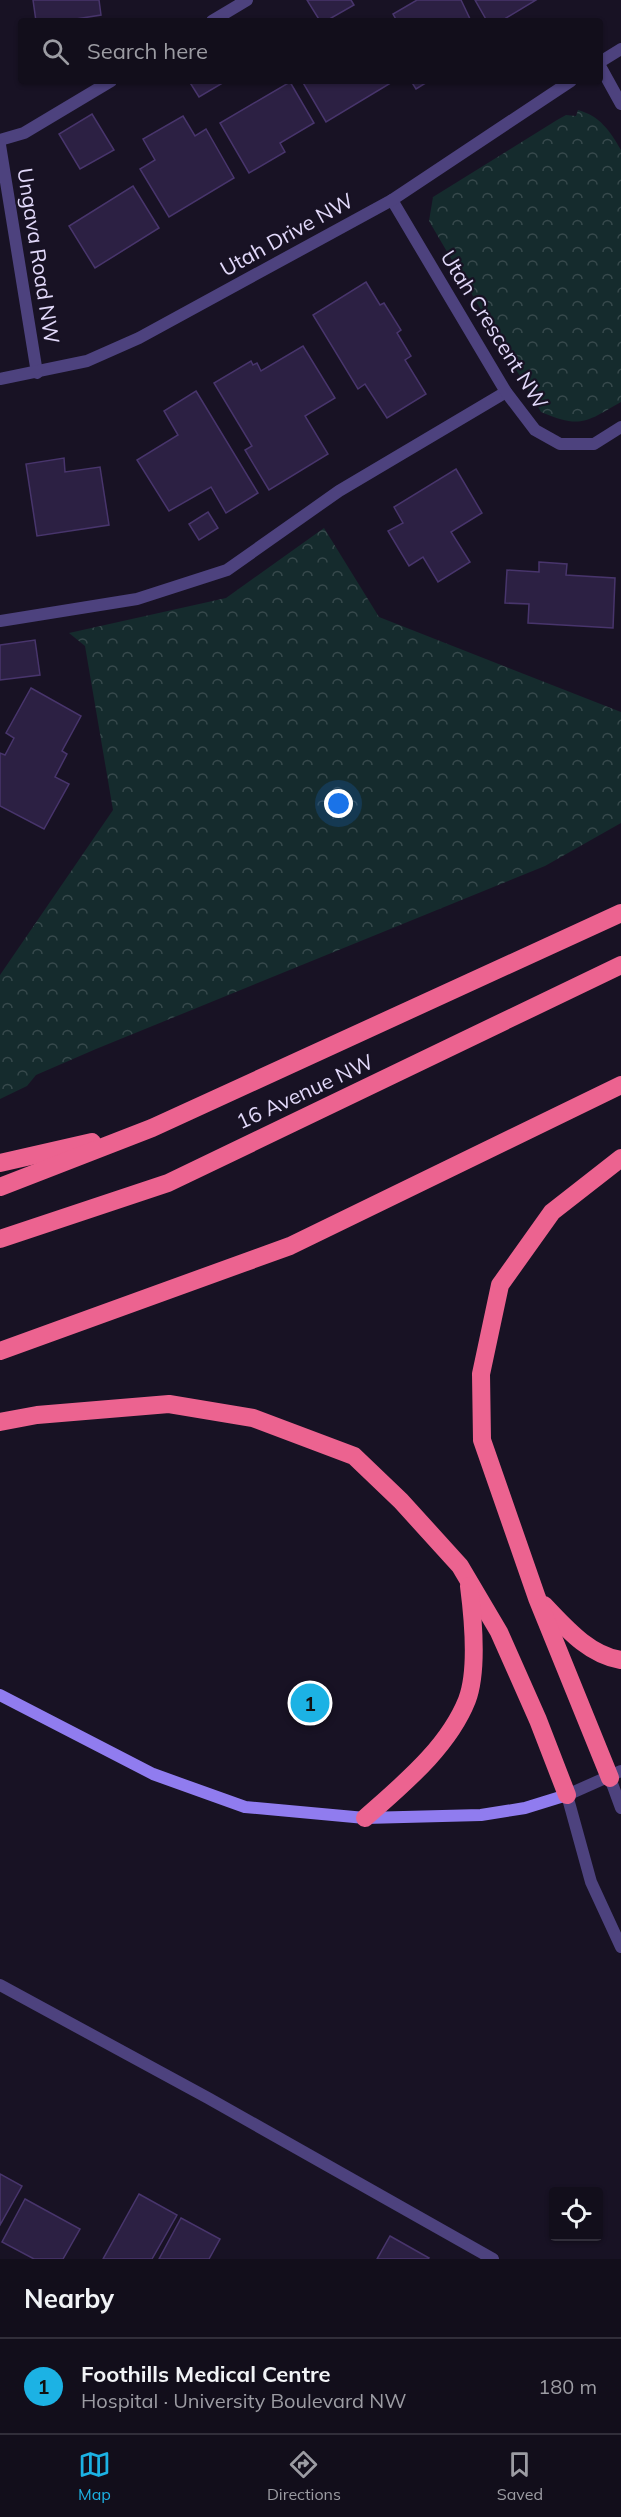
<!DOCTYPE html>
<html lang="en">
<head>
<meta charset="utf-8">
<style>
	:root { --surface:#120e1b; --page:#1b1724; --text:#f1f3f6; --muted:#9c9ca3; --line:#312e3a; --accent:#1cb2e4 }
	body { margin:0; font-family:Mulish,sans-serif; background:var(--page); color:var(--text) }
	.controls { position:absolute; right:18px; bottom:18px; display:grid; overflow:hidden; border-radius:6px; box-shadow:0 2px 4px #0004 }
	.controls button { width:54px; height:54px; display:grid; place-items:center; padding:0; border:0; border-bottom:2px solid var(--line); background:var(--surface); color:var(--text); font:30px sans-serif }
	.you { position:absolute; left:339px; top:804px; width:21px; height:21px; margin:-15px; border:4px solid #fff; border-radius:50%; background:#1a73e8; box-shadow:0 0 0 9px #1a73e833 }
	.badge { display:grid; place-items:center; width:39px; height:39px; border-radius:50%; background:var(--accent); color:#111; font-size:20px; font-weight:700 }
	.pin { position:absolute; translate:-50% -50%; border:3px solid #fff; box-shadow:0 2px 6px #0006 }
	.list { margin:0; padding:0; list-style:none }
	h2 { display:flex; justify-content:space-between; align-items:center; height:78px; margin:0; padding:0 24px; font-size:26px }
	h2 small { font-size:20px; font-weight:400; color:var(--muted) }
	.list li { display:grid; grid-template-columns:39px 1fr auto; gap:18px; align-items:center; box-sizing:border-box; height:96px; padding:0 24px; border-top:2px solid var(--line) }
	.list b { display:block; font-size:22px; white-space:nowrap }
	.list p { margin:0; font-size:20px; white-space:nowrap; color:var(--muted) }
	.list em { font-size:20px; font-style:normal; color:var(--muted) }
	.icon { flex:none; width:33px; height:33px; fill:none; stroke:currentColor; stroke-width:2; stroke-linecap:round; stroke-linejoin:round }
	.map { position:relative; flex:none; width:621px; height:2259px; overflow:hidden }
	.search { position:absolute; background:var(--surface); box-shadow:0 2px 4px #0004; left:18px; right:18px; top:18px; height:66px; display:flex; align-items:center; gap:15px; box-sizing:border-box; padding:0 21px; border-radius:6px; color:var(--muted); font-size:22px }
	.sheet { height:174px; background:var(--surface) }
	nav { display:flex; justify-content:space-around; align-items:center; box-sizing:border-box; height:84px; border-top:2px solid var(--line); background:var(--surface); font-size:16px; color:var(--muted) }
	nav a { display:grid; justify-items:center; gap:3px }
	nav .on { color:var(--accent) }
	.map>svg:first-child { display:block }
	.park { fill:url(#park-crowns) }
	.building { fill:#2c2043; stroke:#48356c; stroke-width:1.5 }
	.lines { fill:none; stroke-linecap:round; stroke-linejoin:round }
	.lane { stroke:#4d427e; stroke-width:12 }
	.street { stroke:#4d427e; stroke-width:12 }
	.secondary { stroke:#907cef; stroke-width:12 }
	.highway { stroke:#ec6390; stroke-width:18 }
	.labels { text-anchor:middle; stroke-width:4.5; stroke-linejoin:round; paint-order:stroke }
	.street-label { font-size:21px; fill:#e2d9fa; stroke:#181224 }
</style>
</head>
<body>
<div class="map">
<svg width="621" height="2259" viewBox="0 0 621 2259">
	<defs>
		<pattern id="park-crowns" width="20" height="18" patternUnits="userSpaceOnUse" patternTransform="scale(1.5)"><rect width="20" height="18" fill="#152b2d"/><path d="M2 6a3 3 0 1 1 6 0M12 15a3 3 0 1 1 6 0" fill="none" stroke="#37494c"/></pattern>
	</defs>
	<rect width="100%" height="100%" fill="#181224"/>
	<g class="park">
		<path d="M578 110C600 116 610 131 621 150V402C586 422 581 429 541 412L429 221 433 197 557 120 566 115 576 116Z"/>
		<polygon points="324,528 379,617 621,712 621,823 545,866 96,1049 36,1075 27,1086 0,1099 0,975 113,810 85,646 69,633 226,598"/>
	</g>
	<g class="building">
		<polygon points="33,0 99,0 101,15 63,21 36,21"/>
		<polygon points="307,0 351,0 354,5 326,21 320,21"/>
		<polygon points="417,0 461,0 471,21 397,21 393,14"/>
		<polygon points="475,0 536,0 501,21 487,21"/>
		<polygon points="189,81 226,81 199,97"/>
		<polygon points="302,81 394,81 326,122"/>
		<polygon points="411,81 429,81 416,89"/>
		<polygon points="290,82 314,123 280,143 285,152 249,173 220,123"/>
		<polygon points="92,114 114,150 80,169 59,134"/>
		<polygon points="183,116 195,136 206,129 234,178 169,217 140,169 155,160 143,139"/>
		<polygon points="133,186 159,228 95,268 69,226"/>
		<polygon points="366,282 380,305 384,303 401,330 397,333 411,356 405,360 426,394 387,418 365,384 358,389 313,315"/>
		<polygon points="303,346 335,398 305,416 328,454 269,490 245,450 252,446 214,383 251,361 253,365 257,363 261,371"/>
		<polygon points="196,391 258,493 226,513 211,487 169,511 137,460 178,435 164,411"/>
		<polygon points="64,458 65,472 100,467 109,525 37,536 26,464"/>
		<polygon points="456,469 482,513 451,532 470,562 438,582 423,557 409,566 388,531 403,523 394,507"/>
		<polygon points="208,512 218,528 199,540 189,524"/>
		<polygon points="539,562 567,564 566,575 615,578 613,628 528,623 529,604 505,603 507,570 539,572"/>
		<polygon points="35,640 40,675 0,680 0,645"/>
		<polygon points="31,688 81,716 62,751 67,754 55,777 69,784 44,829 0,806 0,753 5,755 14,738 6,733"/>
		<polygon points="0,2174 22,2186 0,2225"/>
		<polygon points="139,2194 177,2215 152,2259 103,2259"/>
		<polygon points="25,2199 80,2229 63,2259 34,2259 2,2242"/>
		<polygon points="181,2218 220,2239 209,2259 159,2259"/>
		<polygon points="390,2236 429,2258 428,2259 377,2259"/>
	</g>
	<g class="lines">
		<g class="lane">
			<polyline points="212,21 247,0"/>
			<polyline points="0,140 24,133 111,81"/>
			<polyline points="0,621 137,599 227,570 339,491 506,392"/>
			<polyline points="0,1985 208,2098 493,2259"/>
		</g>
		<g class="street">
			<polyline points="600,62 621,49"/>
			<polyline points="600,66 621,104"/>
			<polyline points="0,145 37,373"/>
			<polyline points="392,200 506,392 535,430 560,444 594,444 621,427"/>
			<polyline points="0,379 87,361 139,338 392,200 571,81"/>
			<polyline points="621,1771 567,1795 591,1882 621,1947"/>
			<polyline points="610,1778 621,1808"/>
		</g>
		<polyline class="secondary" points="0,1695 153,1774 245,1807 365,1818 481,1815 525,1808 567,1795"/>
		<g class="highway">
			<polyline points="0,1163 92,1142"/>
			<polyline points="0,1187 152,1128 621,913"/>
			<polyline points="0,1239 168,1183 621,965"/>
			<polyline points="0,1351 290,1246 621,1085"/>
			<polyline points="0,1422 37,1415 169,1404 253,1418 354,1456 401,1501 460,1566 499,1632 538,1720 567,1795"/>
			<path d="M544 1605C566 1628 589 1655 621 1660"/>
			<polyline points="610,1778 537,1598 482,1440 481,1374 500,1285 552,1212 621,1158"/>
			<path d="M365 1818C402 1785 448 1748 467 1700 478 1671 473 1617 469 1586"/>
		</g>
	</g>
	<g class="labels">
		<g class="street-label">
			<text transform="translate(287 235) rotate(-29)" y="7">Utah Drive NW</text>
			<text transform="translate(38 256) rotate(81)" y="7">Ungava Road NW</text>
			<text transform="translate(494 330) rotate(58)" y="7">Utah Crescent NW</text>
			<text transform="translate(305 1092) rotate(-25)" y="7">16 Avenue NW</text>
		</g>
	</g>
</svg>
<div class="controls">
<button><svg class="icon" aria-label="locate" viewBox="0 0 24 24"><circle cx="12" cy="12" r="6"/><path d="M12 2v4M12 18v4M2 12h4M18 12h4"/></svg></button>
</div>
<div class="you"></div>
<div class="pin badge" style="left:310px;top:1703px">1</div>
<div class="search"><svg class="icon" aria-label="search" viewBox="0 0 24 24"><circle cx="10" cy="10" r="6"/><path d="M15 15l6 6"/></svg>Search here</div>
</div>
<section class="sheet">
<h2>Nearby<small></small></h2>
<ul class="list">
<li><span class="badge">1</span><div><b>Foothills Medical Centre</b><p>Hospital · University Boulevard NW</p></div><em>180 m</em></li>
</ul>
</section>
<nav>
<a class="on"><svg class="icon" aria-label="map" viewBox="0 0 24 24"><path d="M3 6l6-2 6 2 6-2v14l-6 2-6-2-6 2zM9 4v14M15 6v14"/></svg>Map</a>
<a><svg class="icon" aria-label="directions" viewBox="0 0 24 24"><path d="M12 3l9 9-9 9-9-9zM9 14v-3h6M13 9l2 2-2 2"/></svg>Directions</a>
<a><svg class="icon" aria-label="saved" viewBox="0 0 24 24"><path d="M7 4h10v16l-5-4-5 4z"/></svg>Saved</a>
</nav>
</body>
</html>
